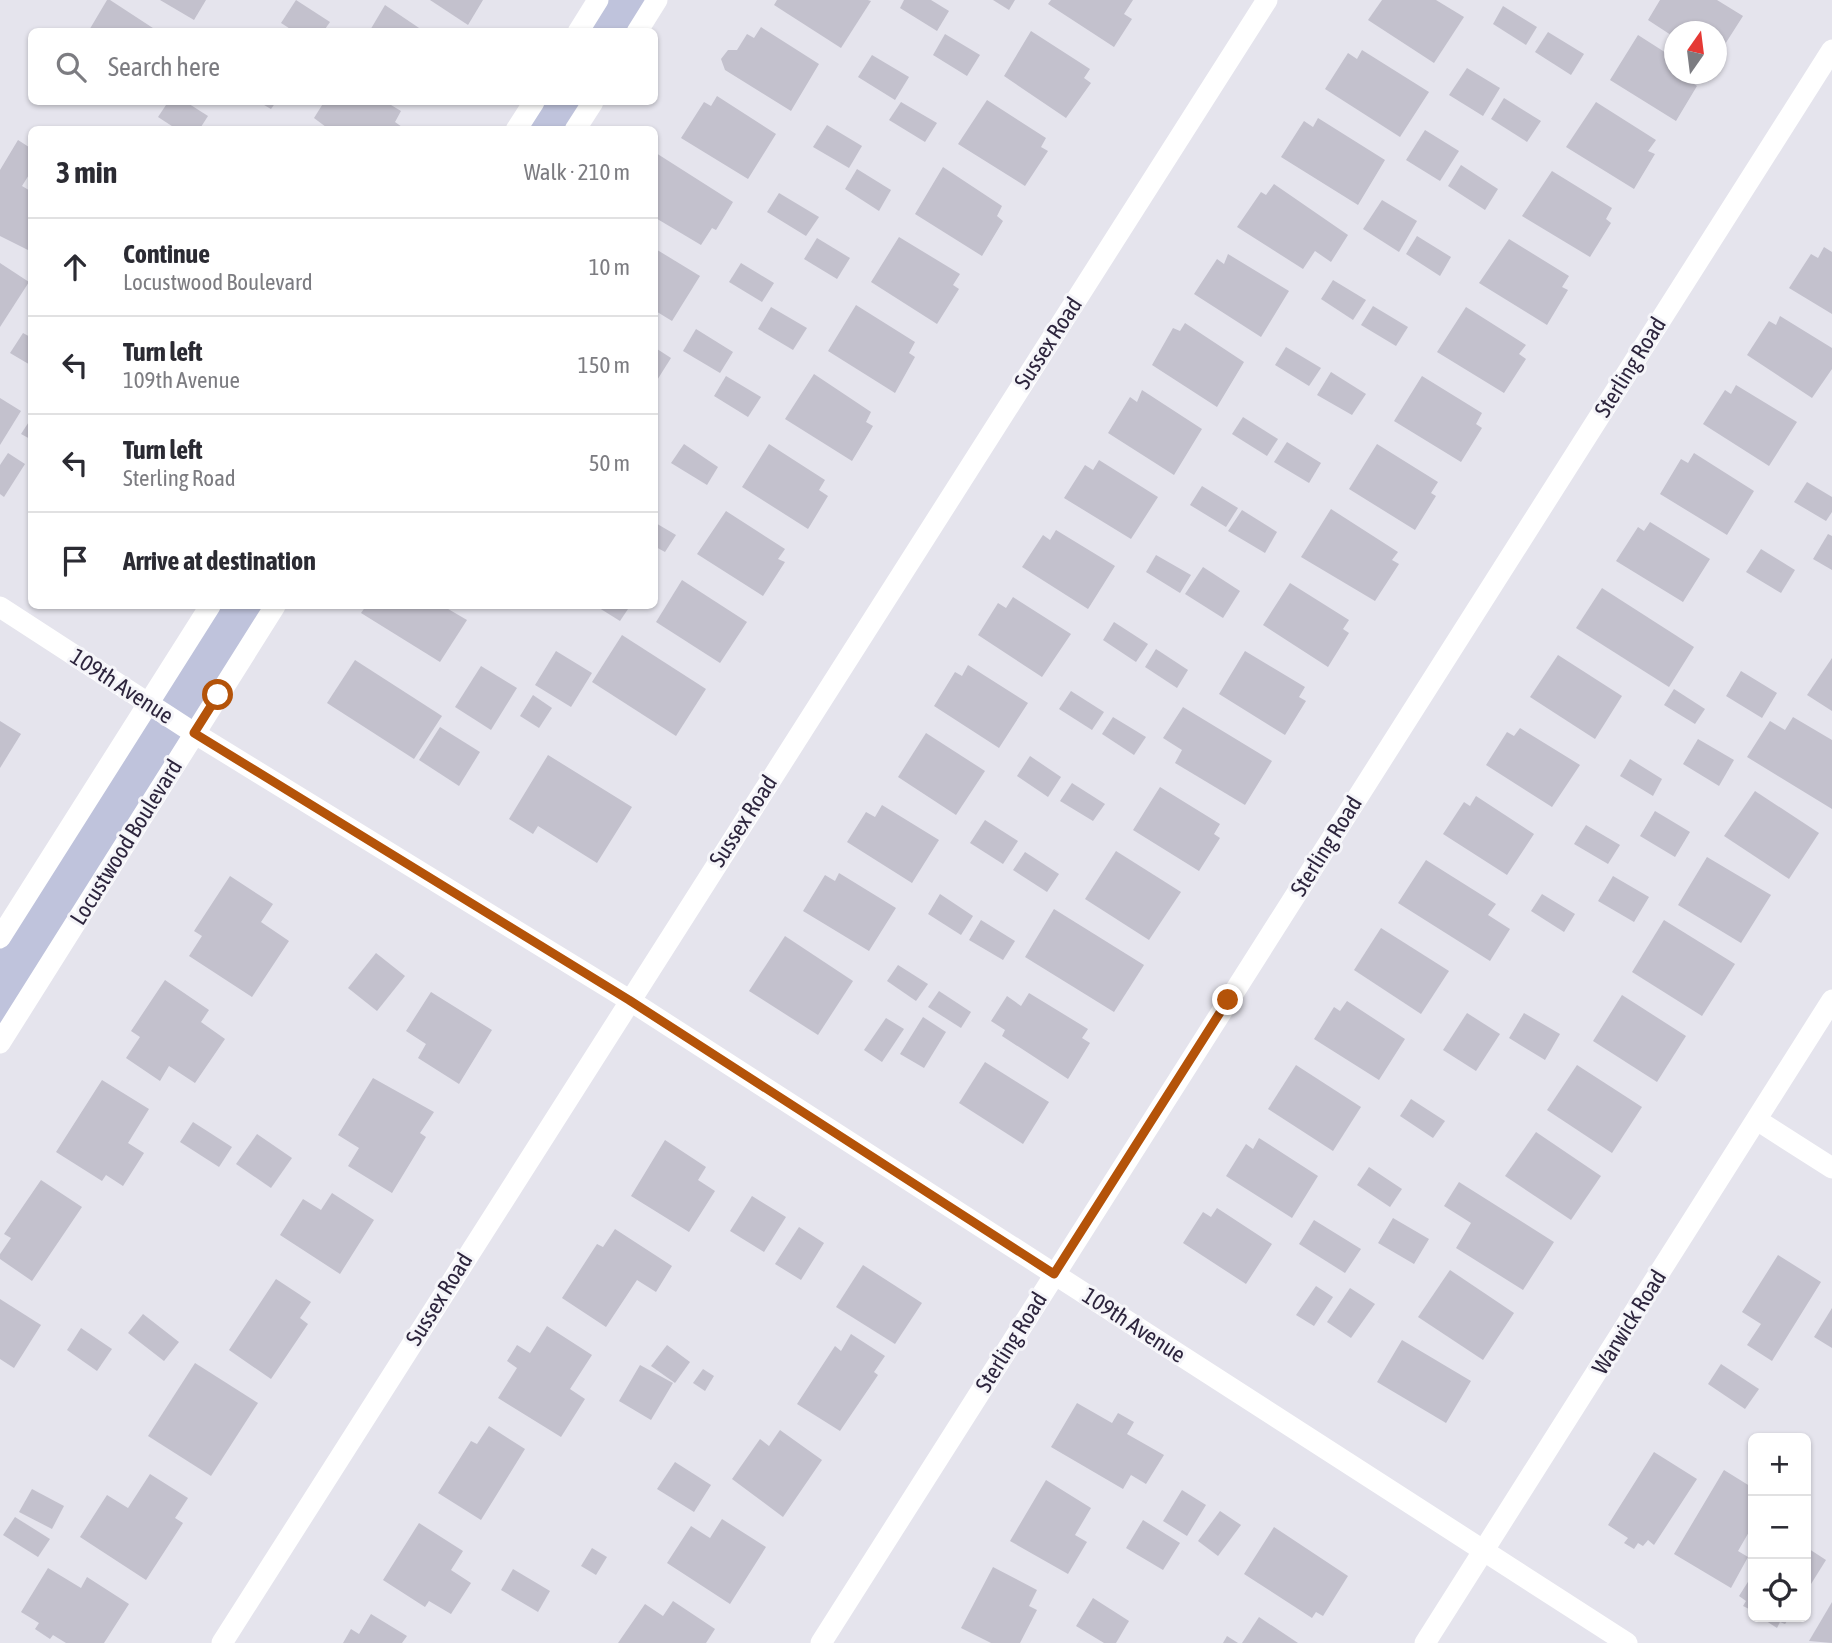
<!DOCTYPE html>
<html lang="en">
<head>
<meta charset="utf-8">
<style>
	:root { --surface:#fff; --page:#f7f7f7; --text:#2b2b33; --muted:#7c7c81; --line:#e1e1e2 }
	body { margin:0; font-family:"Asap Condensed",sans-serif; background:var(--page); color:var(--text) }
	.controls { position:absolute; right:21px; bottom:21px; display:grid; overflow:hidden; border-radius:10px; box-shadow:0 2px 5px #0004 }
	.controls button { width:63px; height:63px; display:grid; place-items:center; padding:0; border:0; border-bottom:2px solid var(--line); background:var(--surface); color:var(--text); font:35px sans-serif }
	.compass { position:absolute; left:1664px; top:21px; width:63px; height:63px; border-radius:50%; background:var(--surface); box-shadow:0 2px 5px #0004; rotate:14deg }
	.stop { position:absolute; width:21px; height:21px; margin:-16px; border:5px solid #b45309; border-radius:50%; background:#fff }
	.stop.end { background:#b45309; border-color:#fff; box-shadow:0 2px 7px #0008 }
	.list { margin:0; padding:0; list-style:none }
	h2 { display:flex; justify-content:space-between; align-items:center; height:91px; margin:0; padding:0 28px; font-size:30px }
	h2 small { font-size:23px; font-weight:400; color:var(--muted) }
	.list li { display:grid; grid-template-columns:46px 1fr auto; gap:21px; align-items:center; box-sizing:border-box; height:98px; padding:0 28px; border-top:2px solid var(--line) }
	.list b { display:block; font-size:26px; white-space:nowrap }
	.list p { margin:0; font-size:23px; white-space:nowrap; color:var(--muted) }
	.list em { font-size:23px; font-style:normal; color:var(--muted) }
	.icon { flex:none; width:38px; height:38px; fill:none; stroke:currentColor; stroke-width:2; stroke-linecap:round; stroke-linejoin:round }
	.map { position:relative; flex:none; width:1832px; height:1643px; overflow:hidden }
	.search { position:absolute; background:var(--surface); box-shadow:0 2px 5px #0004; left:28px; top:28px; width:630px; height:77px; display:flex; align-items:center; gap:18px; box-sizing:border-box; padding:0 24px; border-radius:10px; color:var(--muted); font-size:26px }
	.panel { position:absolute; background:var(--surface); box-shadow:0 2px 5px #0004; left:28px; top:126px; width:630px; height:483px; border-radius:10px }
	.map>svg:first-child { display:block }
	.green { fill:#bfc3dc }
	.building { fill:#c3c1cd }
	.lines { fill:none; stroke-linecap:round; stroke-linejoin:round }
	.minor { stroke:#fff; stroke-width:21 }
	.route { stroke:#b45309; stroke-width:9 }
	.labels { text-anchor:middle; stroke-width:6; stroke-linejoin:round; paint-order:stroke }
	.street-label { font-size:23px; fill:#2d253d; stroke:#f5f5f9 }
</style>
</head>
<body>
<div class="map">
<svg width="1832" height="1643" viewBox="0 0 1832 1643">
	<rect width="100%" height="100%" fill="#e5e4ed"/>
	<g class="green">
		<polygon points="598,0 657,0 637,31 578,32"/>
		<polygon points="534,102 593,102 575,129 516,130"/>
		<polygon points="210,606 275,606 0,1043 0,938"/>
	</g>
	<g class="building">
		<polygon points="107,0 110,0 159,32 88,32"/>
		<polygon points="160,0 206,0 194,20"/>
		<polygon points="296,0 330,22 323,32 295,32 281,23"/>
		<polygon points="430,0 483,0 468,25"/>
		<polygon points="777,0 868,0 871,1 841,48 774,5"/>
		<polygon points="904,0 931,0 949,11 937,31 900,8"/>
		<polygon points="993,0 1015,0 1009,10"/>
		<polygon points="1051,0 1133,0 1124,14 1132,19 1114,47 1048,4"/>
		<polygon points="1382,0 1436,0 1464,17 1434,63 1368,20"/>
		<polygon points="1660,0 1717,0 1743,16 1720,52 1716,50 1716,32 1674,32 1674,37 1648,20"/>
		<polygon points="385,5 425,32 369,32"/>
		<polygon points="1503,6 1537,27 1526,45 1493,24"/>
		<polygon points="761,27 819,64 791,111 725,70 721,59 728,50 737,50 747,34 754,38"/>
		<polygon points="1031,31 1090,69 1084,78 1091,83 1066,118 1004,76"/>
		<polygon points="1548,32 1584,54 1571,75 1535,52"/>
		<polygon points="945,34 980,55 967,76 933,55"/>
		<polygon points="1638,35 1674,58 1674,74 1696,74 1691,82 1697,86 1676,121 1610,80"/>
		<polygon points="1362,50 1429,92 1400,137 1325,89 1348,53 1357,59"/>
		<polygon points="872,55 909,77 895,100 858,77"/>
		<polygon points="1467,68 1500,88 1483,116 1449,95"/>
		<polygon points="717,96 776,134 748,179 681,138 704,102 711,106"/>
		<polygon points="1504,98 1541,121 1527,142 1491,119"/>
		<polygon points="987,100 1046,138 1041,147 1048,151 1025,186 958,144"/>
		<polygon points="168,102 186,102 208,116 199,130 178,130 158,117"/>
		<polygon points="259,102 276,102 271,109"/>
		<polygon points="324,102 386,102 401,111 395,122 402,127 401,130 330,130 314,118"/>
		<polygon points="901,102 937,123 925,142 889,120"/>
		<polygon points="1596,102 1656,140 1648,151 1655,154 1634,189 1566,147"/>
		<polygon points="1318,118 1385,160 1358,205 1281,157 1304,121 1313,127"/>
		<polygon points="827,125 862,146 849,168 813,147"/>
		<polygon points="1425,130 1459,151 1440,181 1406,160"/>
		<polygon points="18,140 32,149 32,170 22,186 32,192 32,252 0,236 0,170"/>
		<polygon points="656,153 733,202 716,230 712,228 701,245 654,217"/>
		<polygon points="1461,165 1498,189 1485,210 1448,186"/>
		<polygon points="943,167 1002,206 997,216 1003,221 982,256 915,214"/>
		<polygon points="857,169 891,190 879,211 845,189"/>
		<polygon points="1552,171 1612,208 1606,219 1611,223 1590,257 1522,216"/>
		<polygon points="1274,184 1348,235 1331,262 1315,251 1303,269 1237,227 1261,192 1266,195"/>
		<polygon points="779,193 819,217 806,236 767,212"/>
		<polygon points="1382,200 1417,221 1399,252 1363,229"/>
		<polygon points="1417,236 1451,257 1440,276 1406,254"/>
		<polygon points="899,237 960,274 953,285 959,289 937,324 871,282"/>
		<polygon points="817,238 850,258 837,279 804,259"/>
		<polygon points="1509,239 1569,276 1562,287 1568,290 1547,325 1479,283"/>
		<polygon points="1824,247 1832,252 1832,314 1789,288 1811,254 1818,258"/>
		<polygon points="654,248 700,276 672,321 654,310"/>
		<polygon points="1228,254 1289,291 1261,337 1194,294 1217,259 1224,264"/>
		<polygon points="0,263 29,282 0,327"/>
		<polygon points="741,263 774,283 762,302 729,282"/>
		<polygon points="1333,280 1366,300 1353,320 1321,299"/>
		<polygon points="856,305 915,342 909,353 915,357 895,393 828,351"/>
		<polygon points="1373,306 1408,327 1396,346 1361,325"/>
		<polygon points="771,307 807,328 793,350 758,329"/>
		<polygon points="1466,307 1526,345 1519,354 1526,359 1504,393 1437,352"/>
		<polygon points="1780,316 1832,348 1832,369 1812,398 1747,355 1769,321 1776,325"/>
		<polygon points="1185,323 1244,362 1217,407 1152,365 1173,328 1180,331"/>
		<polygon points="696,329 733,352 720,373 683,351"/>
		<polygon points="23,333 32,338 32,366 10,353"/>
		<polygon points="654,347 671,358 654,385"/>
		<polygon points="1286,347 1321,368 1309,386 1275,365"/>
		<polygon points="1331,372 1366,394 1352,415 1317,395"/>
		<polygon points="814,374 871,412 866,422 873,426 852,461 785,419"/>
		<polygon points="726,376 761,397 748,417 714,396"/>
		<polygon points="1422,376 1482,413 1476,424 1482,428 1461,462 1394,421"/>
		<polygon points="1736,385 1797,422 1769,466 1703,424 1725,390 1731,394"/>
		<polygon points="1142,390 1202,429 1174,475 1108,433 1130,397 1137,402"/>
		<polygon points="0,398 21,411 0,445"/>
		<polygon points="32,417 32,440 21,434"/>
		<polygon points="1243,417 1278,439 1267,456 1232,434"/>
		<polygon points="1287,442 1321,463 1309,483 1274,462"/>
		<polygon points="684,444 718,467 707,485 671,463"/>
		<polygon points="769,444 825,480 819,490 828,496 808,529 742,487"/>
		<polygon points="1377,444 1438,482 1431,493 1436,496 1415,530 1349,489"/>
		<polygon points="8,453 25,464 4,497 0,494 0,465"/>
		<polygon points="1694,453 1754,491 1727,535 1660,494 1681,459 1688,463"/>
		<polygon points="1099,460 1158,497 1131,539 1064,498 1085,465 1093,470"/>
		<polygon points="1807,482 1832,497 1832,512 1826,521 1794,502"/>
		<polygon points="1202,486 1238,508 1226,527 1190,505"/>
		<polygon points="1331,509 1398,552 1392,560 1399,564 1375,601 1301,557"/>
		<polygon points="1242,510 1277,532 1265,553 1228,531"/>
		<polygon points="726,511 785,549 778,559 785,562 763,596 697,554"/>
		<polygon points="654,522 676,535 665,552 654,546"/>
		<polygon points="1650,522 1710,559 1683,602 1616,561 1638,527 1644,531"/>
		<polygon points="1056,530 1115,566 1088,609 1022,567 1043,535 1050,540"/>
		<polygon points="1828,534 1832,536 1832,570 1813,559"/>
		<polygon points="1761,549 1795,570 1781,593 1746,572"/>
		<polygon points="1156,555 1191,575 1180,593 1146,572"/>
		<polygon points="1203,567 1240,591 1223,618 1185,594"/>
		<polygon points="682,580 747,622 720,663 656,622"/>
		<polygon points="1290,583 1349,620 1343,629 1349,633 1328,667 1263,625"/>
		<polygon points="1602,588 1694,647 1669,687 1576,628"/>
		<polygon points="1013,597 1071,634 1042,677 978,635 998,603 1006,608"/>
		<polygon points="366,606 443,606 467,620 440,662 361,613"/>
		<polygon points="596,606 630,606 620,621"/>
		<polygon points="1114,622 1148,644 1136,662 1103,640"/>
		<polygon points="622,635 706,689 676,736 592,682"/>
		<polygon points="1156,649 1188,670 1177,688 1145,667"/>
		<polygon points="556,651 592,673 571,707 535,685"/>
		<polygon points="1245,651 1305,687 1299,697 1306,701 1285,735 1219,694"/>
		<polygon points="1558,655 1622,696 1595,739 1530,697"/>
		<polygon points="1832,658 1832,711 1807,695"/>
		<polygon points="355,660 442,716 414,759 327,703"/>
		<polygon points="968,665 1028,703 999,748 934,706 955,672 962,676"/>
		<polygon points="481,666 517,688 491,730 455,707"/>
		<polygon points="1741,671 1777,693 1762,718 1726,696"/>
		<polygon points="1674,689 1705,709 1695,724 1664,705"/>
		<polygon points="1071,691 1104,712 1092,730 1059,709"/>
		<polygon points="533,695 552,708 539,728 520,716"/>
		<polygon points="1183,707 1272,761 1245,805 1175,763 1182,750 1163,738"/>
		<polygon points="1113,717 1146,737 1134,755 1102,734"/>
		<polygon points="1793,717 1832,740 1832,809 1747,757 1770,721 1785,730"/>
		<polygon points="0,721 21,734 0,768"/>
		<polygon points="440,727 480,752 459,786 419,760"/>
		<polygon points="1520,728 1580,765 1552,807 1486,765 1507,732 1514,736"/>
		<polygon points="926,733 985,771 956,815 898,777"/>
		<polygon points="1698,739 1734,760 1719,786 1683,764"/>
		<polygon points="548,755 632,807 597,863 538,826 533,834 509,819"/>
		<polygon points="1030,756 1061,777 1048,797 1017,776"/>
		<polygon points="1630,759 1662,779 1653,796 1620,776"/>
		<polygon points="1072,783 1105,804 1093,821 1060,801"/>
		<polygon points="1160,787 1220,824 1214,834 1220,838 1199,871 1133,830"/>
		<polygon points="1755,791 1819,833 1789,879 1724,836"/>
		<polygon points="1476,796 1534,834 1507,875 1443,834 1464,802 1470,806"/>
		<polygon points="882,805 939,840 912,883 847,842 866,812 875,817"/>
		<polygon points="1655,811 1690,832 1675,857 1640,836"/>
		<polygon points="985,820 1018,841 1003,864 970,843"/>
		<polygon points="1586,825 1620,845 1608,864 1574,844"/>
		<polygon points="1116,851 1181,892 1149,940 1085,899"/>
		<polygon points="1025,852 1059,874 1047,892 1013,870"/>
		<polygon points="1707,857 1771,895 1741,943 1678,905"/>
		<polygon points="1426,860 1496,904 1488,915 1510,929 1490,961 1398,903"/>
		<polygon points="839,873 896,908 869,951 803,911 825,875 835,881"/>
		<polygon points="230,876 273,904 261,922 289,941 252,997 189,956 202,936 194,931"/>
		<polygon points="1613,876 1649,897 1634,922 1598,901"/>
		<polygon points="940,894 973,916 961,935 928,914"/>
		<polygon points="1542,894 1575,914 1564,932 1531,911"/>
		<polygon points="1054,909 1144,965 1114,1012 1025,957"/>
		<polygon points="981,920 1015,941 1003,960 969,940"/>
		<polygon points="1664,920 1735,964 1702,1016 1632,972"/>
		<polygon points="1381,928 1449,971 1421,1014 1354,970"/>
		<polygon points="785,936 853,981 818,1035 749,991"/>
		<polygon points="376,953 405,976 377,1011 348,988"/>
		<polygon points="898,965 928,984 916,1001 887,981"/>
		<polygon points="165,980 209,1010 201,1022 225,1039 195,1083 169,1066 160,1081 126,1058 140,1037 131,1031"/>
		<polygon points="939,991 971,1012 961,1028 928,1007"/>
		<polygon points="431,992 492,1030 459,1084 418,1058 426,1044 406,1031"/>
		<polygon points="1029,993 1088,1029 1082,1038 1090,1043 1068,1079 1002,1036 1005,1030 991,1021 1007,996 1021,1006"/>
		<polygon points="1622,995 1686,1036 1657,1082 1593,1041"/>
		<polygon points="1347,1001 1405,1039 1379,1080 1314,1039 1334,1007 1340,1011"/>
		<polygon points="1467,1013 1500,1034 1476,1071 1443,1050"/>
		<polygon points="1524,1013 1560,1034 1545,1060 1509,1038"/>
		<polygon points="923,1017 946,1032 924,1068 900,1054"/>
		<polygon points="886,1018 904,1029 882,1062 864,1050"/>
		<polygon points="985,1062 1049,1102 1023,1144 959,1103"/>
		<polygon points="1296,1065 1361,1107 1333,1151 1268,1109"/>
		<polygon points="1577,1065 1642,1107 1612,1153 1547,1110"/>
		<polygon points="373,1078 434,1112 420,1133 426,1137 392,1193 348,1166 359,1148 338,1135"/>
		<polygon points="102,1080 149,1109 128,1143 144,1153 123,1186 106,1175 102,1181 56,1152"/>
		<polygon points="1411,1099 1445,1121 1433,1138 1400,1116"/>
		<polygon points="193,1122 232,1147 219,1167 180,1142"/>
		<polygon points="1536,1132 1601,1176 1571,1220 1505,1176"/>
		<polygon points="257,1134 292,1158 271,1188 236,1164"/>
		<polygon points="1259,1138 1318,1176 1292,1218 1226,1176 1246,1144 1253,1149"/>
		<polygon points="665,1140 706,1167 698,1180 715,1191 689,1232 631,1196"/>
		<polygon points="1369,1167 1402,1189 1390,1207 1357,1185"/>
		<polygon points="41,1180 82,1207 32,1281 0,1259 0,1254 11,1238 4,1234"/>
		<polygon points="1459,1182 1554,1242 1523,1290 1456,1248 1471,1223 1444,1206"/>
		<polygon points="332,1193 374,1220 340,1274 280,1235 303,1199 321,1210"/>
		<polygon points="752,1196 786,1217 764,1252 730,1231"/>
		<polygon points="1217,1208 1272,1244 1246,1284 1183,1243 1203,1212 1211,1217"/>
		<polygon points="1393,1218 1429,1239 1414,1264 1378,1243"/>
		<polygon points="1314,1220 1361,1249 1345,1273 1299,1244"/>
		<polygon points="799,1227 824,1243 801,1280 775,1264"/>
		<polygon points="615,1229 672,1266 656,1292 637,1280 606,1327 562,1298 597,1244 603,1247"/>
		<polygon points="1778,1255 1821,1282 1772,1361 1747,1345 1761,1324 1742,1312"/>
		<polygon points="863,1265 922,1303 895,1344 836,1307"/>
		<polygon points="1450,1270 1514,1313 1483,1360 1418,1317"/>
		<polygon points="276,1279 311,1302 300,1318 308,1324 271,1379 229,1350"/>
		<polygon points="1316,1286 1333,1297 1314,1326 1296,1315"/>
		<polygon points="1350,1288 1375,1304 1351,1338 1327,1322"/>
		<polygon points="0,1299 41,1325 14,1368 0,1359"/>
		<polygon points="1832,1308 1832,1348 1814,1337"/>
		<polygon points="143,1314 179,1342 164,1361 128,1333"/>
		<polygon points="547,1326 592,1355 570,1389 585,1399 561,1437 498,1398 517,1368 507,1361 517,1345 530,1353"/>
		<polygon points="81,1328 112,1349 97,1371 67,1350"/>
		<polygon points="851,1334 885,1356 874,1372 878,1375 840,1431 797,1404 835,1346 841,1351"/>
		<polygon points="1402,1340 1471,1381 1446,1423 1377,1382"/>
		<polygon points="667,1345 690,1362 675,1383 651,1366"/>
		<polygon points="195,1363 258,1403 211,1476 148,1436"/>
		<polygon points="1721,1364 1759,1389 1745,1409 1708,1384"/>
		<polygon points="640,1365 673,1383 651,1420 619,1401"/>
		<polygon points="703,1369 714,1376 705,1391 693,1383"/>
		<polygon points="1077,1403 1112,1423 1118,1413 1134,1422 1127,1434 1164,1455 1146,1484 1131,1475 1123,1489 1051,1447"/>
		<polygon points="489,1426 525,1449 481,1520 438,1493 471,1441 477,1444"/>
		<polygon points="780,1430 822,1460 783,1517 732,1479 760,1439 769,1446"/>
		<polygon points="1654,1452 1697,1479 1654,1545 1648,1540 1643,1546 1638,1543 1634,1549 1624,1543 1628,1538 1608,1525"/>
		<polygon points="675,1462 711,1485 694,1512 657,1489"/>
		<polygon points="1724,1470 1753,1488 1753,1525 1738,1551 1748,1557 1731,1588 1674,1554"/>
		<polygon points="150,1474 188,1498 175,1518 183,1523 146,1580 80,1537 107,1495 128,1508"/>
		<polygon points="1046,1480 1091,1508 1075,1535 1087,1542 1068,1574 1010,1541"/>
		<polygon points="32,1489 64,1506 52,1529 19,1512"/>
		<polygon points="1182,1490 1206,1505 1187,1536 1163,1521"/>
		<polygon points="1220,1511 1241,1525 1218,1556 1198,1541"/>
		<polygon points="15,1517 50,1539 38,1557 3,1535"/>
		<polygon points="722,1519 766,1547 730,1604 667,1563 691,1526 710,1538"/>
		<polygon points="1143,1520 1180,1543 1163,1570 1126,1548"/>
		<polygon points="419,1523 463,1551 451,1570 471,1583 451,1614 429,1601 425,1607 383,1580"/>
		<polygon points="1274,1527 1348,1576 1323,1616 1316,1612 1312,1618 1244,1574"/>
		<polygon points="1806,1547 1826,1560 1806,1592"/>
		<polygon points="592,1548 607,1557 596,1575 581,1566"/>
		<polygon points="993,1567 1037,1590 1029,1606 1037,1610 1020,1643 991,1643 961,1628"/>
		<polygon points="48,1568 81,1588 87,1577 129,1604 104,1643 66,1643 53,1635 50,1639 35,1629 39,1623 21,1612"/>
		<polygon points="513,1569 550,1591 538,1612 501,1590"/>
		<polygon points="1753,1574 1753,1606 1751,1610 1743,1606 1746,1601 1739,1596"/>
		<polygon points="1093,1598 1129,1621 1116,1643 1104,1643 1076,1626"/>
		<polygon points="673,1601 715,1629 706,1643 618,1643 645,1604 663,1616"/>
		<polygon points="1832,1602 1832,1643 1809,1641"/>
		<polygon points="371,1614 407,1636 402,1643 343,1643 351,1629 359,1634"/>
		<polygon points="1259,1617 1298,1643 1242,1643"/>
		<polygon points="1760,1617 1790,1617 1785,1624 1780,1622 1777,1628"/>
		<polygon points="1227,1636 1238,1643 1223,1643"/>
	</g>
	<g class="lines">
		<g class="minor">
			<polyline points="578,32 598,0"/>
			<polyline points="637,32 657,0"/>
			<polyline points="516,130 534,102"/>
			<polyline points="575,130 593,102"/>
			<polyline points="0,607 194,733 629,1000 1627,1643"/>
			<polyline points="0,938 210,606"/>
			<polyline points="0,1043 275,606"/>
			<polyline points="1757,1120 1832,1168"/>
			<polyline points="222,1643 1267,0"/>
			<polyline points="821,1643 1832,50"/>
			<polyline points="1425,1643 1832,1000"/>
		</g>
	</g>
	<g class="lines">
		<polyline class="route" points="218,695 194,733 629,1000 1054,1274 1228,1000"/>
	</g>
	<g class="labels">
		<g class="street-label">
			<text transform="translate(1048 343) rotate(-57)" y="8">Sussex Road</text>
			<text transform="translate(1630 367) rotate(-58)" y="8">Sterling Road</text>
			<text transform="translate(122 686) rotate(33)" y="8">109th Avenue</text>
			<text transform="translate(743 821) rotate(-57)" y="8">Sussex Road</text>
			<text transform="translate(126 842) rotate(-58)" y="8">Locustwood Boulevard</text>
			<text transform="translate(1326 846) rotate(-58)" y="8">Sterling Road</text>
			<text transform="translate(439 1299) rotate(-58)" y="8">Sussex Road</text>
			<text transform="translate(1629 1322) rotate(-58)" y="8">Warwick Road</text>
			<text transform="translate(1134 1325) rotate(33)" y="8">109th Avenue</text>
			<text transform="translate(1011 1342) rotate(-58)" y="8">Sterling Road</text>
		</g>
	</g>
</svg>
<div class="controls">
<button>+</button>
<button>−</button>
<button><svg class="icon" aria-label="locate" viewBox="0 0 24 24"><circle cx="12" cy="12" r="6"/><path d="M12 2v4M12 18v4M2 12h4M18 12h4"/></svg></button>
</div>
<svg class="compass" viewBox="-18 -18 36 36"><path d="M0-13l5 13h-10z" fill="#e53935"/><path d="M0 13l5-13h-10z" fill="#7c7c81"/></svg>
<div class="stop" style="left:218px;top:695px"></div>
<div class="stop end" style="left:1228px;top:1000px"></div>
<div class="search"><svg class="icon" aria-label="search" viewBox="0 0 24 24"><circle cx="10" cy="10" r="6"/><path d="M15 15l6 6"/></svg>Search here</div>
<section class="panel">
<h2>3 min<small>Walk · 210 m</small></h2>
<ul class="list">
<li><svg class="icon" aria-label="ahead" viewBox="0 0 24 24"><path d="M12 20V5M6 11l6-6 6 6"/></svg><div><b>Continue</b><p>Locustwood Boulevard</p></div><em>10 m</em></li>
<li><svg class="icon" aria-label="left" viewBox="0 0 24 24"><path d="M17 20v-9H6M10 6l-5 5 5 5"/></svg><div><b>Turn left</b><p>109th Avenue</p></div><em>150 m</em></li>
<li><svg class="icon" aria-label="left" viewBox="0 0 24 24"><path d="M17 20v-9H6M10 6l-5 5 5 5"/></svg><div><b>Turn left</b><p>Sterling Road</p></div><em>50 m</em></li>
<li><svg class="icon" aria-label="arrive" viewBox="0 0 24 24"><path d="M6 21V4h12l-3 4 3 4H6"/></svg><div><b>Arrive at destination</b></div></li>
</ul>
</section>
</div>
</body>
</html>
